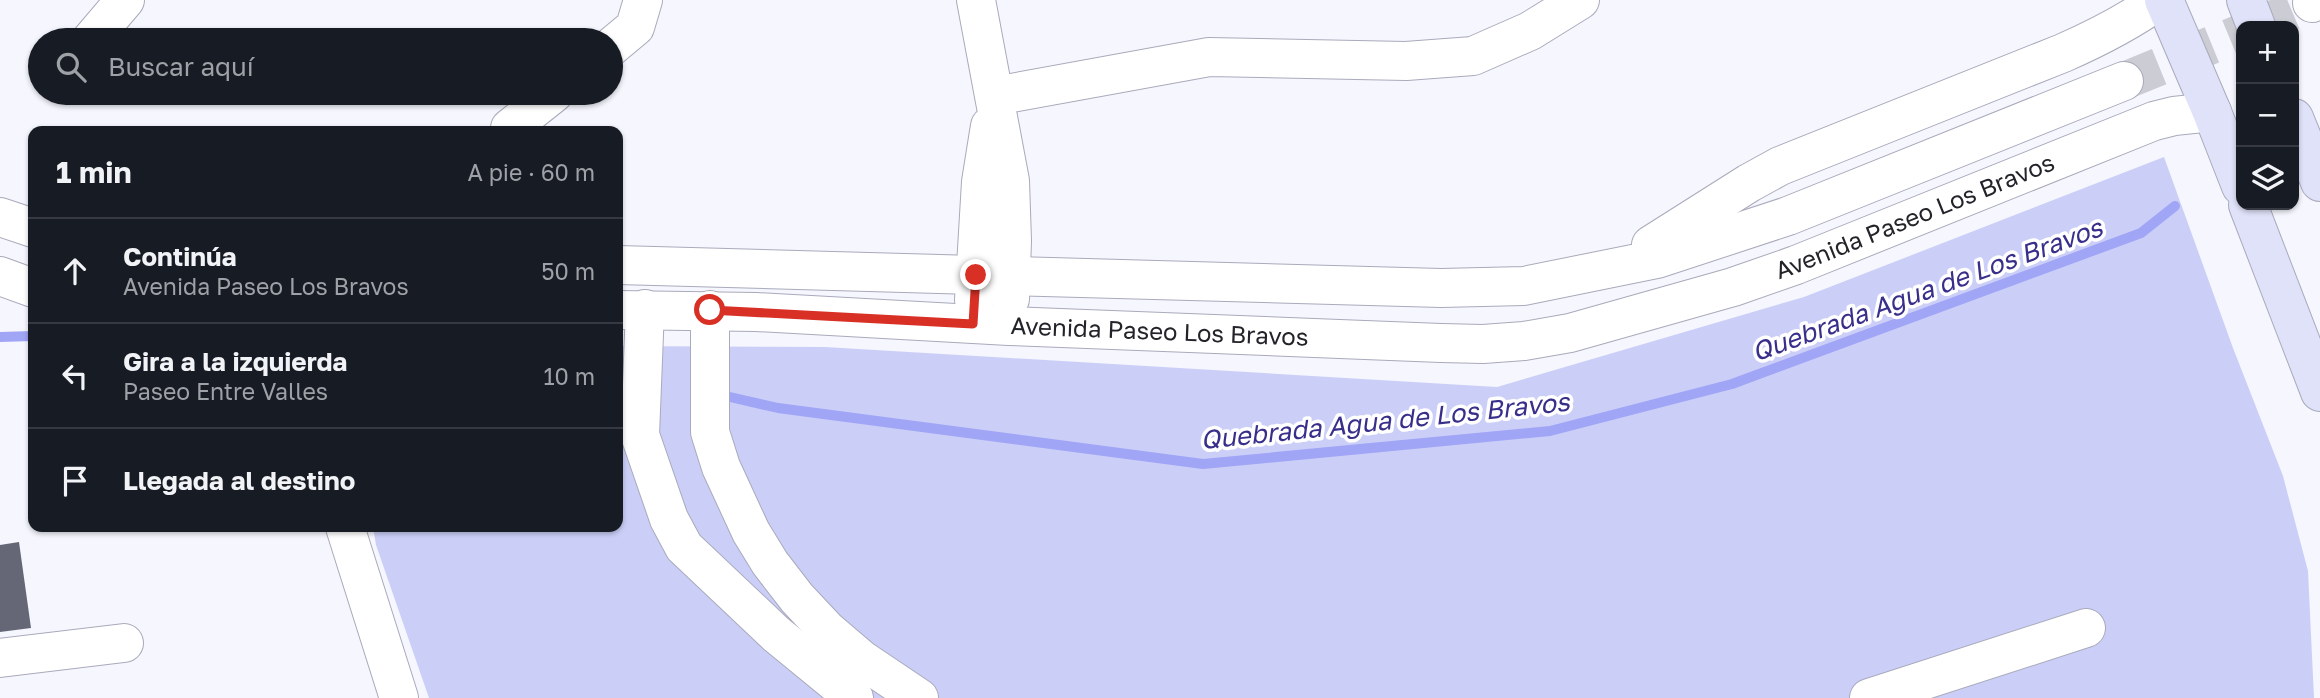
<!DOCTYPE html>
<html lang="es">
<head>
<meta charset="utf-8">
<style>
	:root { --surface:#171b24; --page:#20242c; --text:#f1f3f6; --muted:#9ea1a6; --line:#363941 }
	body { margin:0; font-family:"Golos Text",sans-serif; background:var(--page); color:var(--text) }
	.controls { position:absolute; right:21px; top:21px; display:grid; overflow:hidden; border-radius:14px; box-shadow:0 2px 5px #0004 }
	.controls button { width:63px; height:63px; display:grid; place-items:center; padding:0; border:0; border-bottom:2px solid var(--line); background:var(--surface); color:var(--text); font:35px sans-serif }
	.stop { position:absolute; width:21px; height:21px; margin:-16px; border:5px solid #d93025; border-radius:50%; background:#fff }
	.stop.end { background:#d93025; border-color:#fff; box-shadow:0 2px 7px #0008 }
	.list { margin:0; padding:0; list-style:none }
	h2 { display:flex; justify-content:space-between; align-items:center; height:91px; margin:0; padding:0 28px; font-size:30px }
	h2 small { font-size:23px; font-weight:400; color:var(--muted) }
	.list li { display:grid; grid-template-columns:46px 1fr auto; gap:21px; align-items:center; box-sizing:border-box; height:105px; padding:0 28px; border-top:2px solid var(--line) }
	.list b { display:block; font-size:26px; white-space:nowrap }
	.list p { margin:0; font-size:23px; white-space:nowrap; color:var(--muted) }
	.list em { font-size:23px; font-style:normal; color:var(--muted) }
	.icon { flex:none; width:38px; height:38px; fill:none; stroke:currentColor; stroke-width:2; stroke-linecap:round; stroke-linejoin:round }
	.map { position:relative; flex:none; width:2320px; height:698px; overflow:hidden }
	.search { position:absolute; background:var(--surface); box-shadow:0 2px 5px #0004; left:28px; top:28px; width:595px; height:77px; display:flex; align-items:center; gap:18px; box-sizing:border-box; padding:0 24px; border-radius:38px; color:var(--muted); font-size:26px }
	.panel { position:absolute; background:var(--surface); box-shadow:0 2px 5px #0004; left:28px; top:126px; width:595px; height:406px; border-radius:14px }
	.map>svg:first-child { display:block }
	.green { fill:#cbcff8 }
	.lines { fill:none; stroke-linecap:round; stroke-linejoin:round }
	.stream { stroke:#a1a5f6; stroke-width:10 }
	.building { fill:#656776 }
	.street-tunnel { stroke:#ccccd4; stroke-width:38; stroke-dasharray:38 19; stroke-linecap:butt }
	.street-casing { stroke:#a9aabb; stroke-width:40 }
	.secondary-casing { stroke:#a9aabb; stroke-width:40 }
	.street { stroke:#fff; stroke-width:38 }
	.secondary { stroke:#e0e2f9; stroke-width:38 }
	.route { stroke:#d93025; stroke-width:9 }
	.labels { text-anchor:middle; stroke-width:7; stroke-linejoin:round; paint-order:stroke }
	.street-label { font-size:24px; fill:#23242a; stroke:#fff }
	.water-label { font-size:26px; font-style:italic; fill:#382f8b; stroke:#fff }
</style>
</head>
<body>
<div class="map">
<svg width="2320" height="698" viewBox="0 0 2320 698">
	<rect width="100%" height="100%" fill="#f6f6fe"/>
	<polygon class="green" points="2164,157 2233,348 2283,476 2308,571 2314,698 429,698 376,545 373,527 618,527 618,346 825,347 1497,387 1804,297"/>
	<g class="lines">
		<g class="stream">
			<polyline points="0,337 33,336"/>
			<polyline points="730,397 778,408 1203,464 1550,431 1732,384 2141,233 2175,206"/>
		</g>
	</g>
	<polygon class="building" points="19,542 31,628 0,632 0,545"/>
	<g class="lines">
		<g class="street-tunnel">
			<polyline points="2257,26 2312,3"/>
			<polyline points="2124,81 2241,33"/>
		</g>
		<g class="street-casing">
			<g id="street">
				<polyline points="976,0 1010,181 1012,241 1010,299"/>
				<polyline points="2312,3 2319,0"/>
				<polyline points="91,40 125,0"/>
				<polyline points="611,47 635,27 643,0"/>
				<polyline points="995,96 1209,57 1406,61 1473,56 1530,31 1580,0"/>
				<polyline points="510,128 554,93"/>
				<polyline points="0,217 33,228"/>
				<path d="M1651 245 1749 183 1780 166 2063 53C2097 38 2129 22 2159 0"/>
				<polyline points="618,265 1441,288 1524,286 1657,259 1788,216 2124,81"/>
				<polyline points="0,276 33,288"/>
				<polyline points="974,300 981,182 990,126"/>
				<polyline points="645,309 640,435 669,519 684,547 776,634 854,698"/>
				<path id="s1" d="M618 310 756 312 1009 326 1441 343 1483 344 1524 341 1570 333 1733 287 1796 265 2154 121 2174 116 2212 112"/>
				<polyline points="710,310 710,432 721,467 751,532 770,563 797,598 827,630 861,659 919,698"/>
				<polyline points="345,527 399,698"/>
				<polyline points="0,658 124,643"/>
				<polyline points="1869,698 2086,628"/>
			</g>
		</g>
		<g class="secondary-casing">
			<g id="secondary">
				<polyline points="2164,0 2212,112 2241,186"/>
				<polyline points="2246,0 2256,26"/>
				<polyline points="2294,118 2320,182"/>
				<polyline points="2248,205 2320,392"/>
			</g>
		</g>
		<use href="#street" class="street"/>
		<use href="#secondary" class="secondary"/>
	</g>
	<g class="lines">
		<polyline class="route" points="710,310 973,324 976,275"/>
	</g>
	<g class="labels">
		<g class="street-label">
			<text dy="8" stroke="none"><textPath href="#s1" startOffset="1318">Avenida Paseo Los Bravos</textPath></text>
			<text dy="8" stroke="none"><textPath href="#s1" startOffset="542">Avenida Paseo Los Bravos</textPath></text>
		</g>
		<g class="water-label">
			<text transform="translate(1927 290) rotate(-20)" y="9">Quebrada Agua de Los Bravos</text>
			<text transform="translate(1385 421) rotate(-6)" y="9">Quebrada Agua de Los Bravos</text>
		</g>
	</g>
</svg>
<div class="controls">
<button>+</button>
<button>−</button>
<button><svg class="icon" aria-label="layers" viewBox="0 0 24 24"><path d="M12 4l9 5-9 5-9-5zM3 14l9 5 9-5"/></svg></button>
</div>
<div class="stop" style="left:710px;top:310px"></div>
<div class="stop end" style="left:976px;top:275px"></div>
<div class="search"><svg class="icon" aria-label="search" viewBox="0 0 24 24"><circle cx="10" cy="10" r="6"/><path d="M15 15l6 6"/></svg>Buscar aquí</div>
<section class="panel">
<h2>1 min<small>A pie · 60 m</small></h2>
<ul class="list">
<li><svg class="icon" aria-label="ahead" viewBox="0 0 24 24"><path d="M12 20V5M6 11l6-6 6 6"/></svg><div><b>Continúa</b><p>Avenida Paseo Los Bravos</p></div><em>50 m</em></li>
<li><svg class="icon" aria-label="left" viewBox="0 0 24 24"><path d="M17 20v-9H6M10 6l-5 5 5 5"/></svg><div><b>Gira a la izquierda</b><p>Paseo Entre Valles</p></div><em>10 m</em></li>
<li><svg class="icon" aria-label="arrive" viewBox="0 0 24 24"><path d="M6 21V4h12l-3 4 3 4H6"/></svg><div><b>Llegada al destino</b></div></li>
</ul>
</section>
</div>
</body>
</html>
